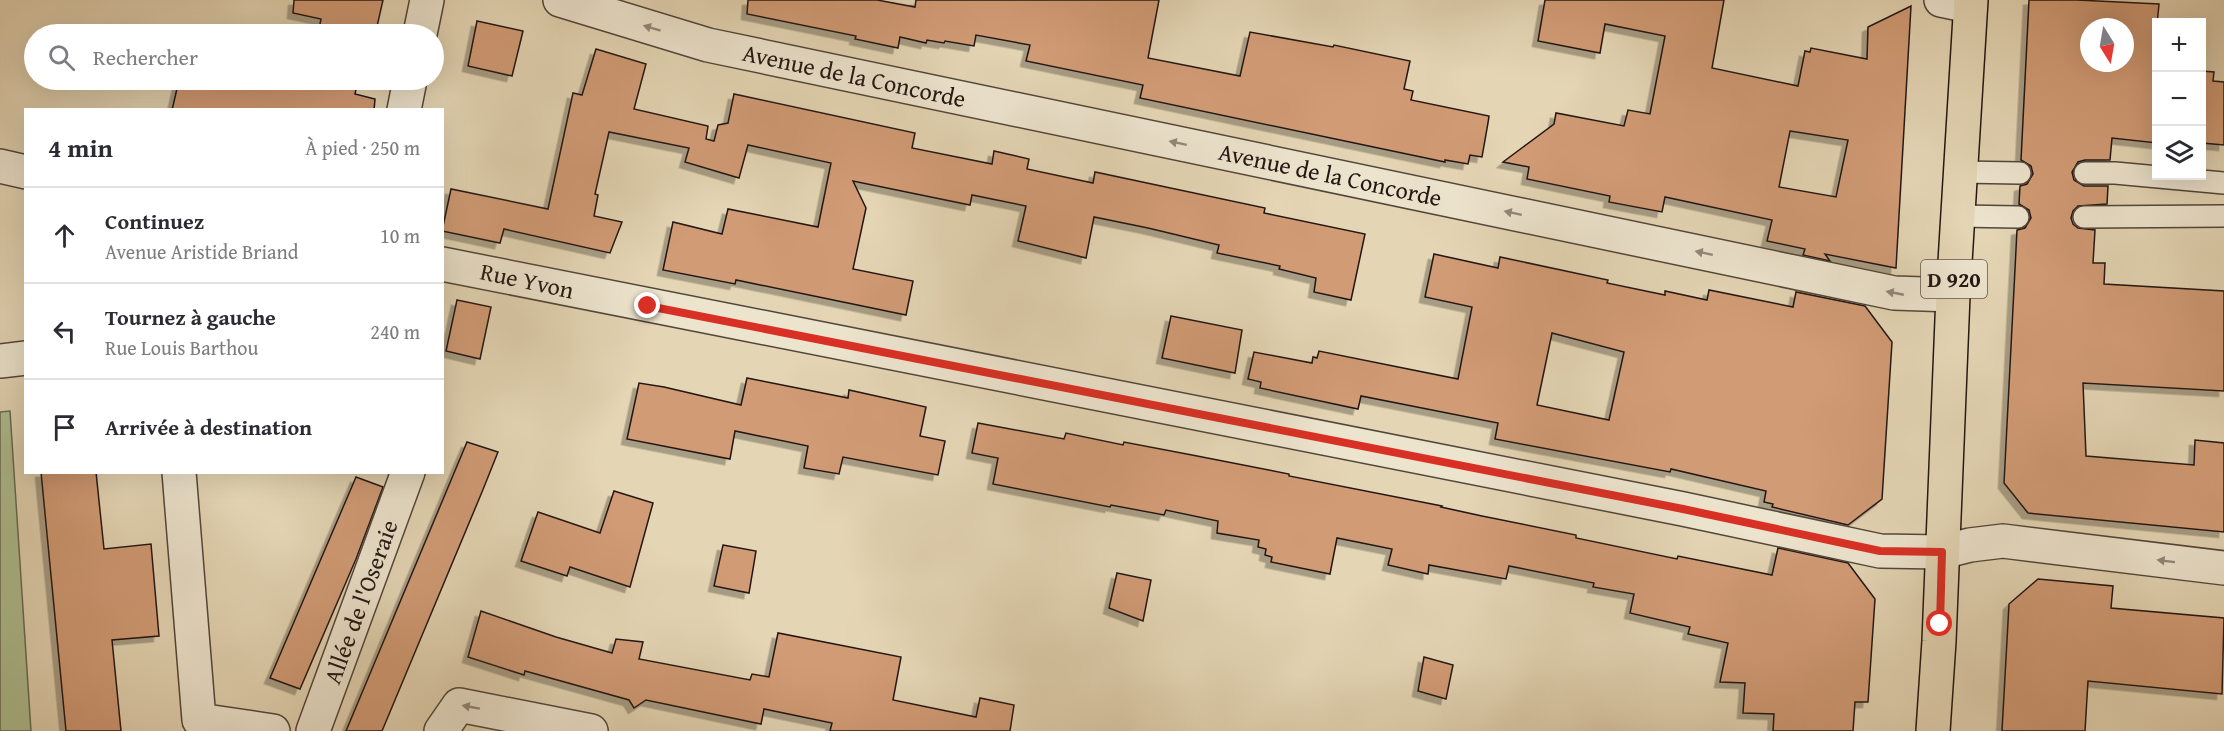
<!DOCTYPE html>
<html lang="fr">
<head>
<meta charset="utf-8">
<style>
	:root { --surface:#fff; --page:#f7f7f7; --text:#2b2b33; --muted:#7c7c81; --line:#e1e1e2 }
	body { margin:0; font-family:"Gentium Book Plus",serif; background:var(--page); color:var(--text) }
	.controls { position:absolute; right:18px; top:18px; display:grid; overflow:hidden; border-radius:0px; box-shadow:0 6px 24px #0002 }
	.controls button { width:54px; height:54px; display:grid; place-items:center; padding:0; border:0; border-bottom:2px solid var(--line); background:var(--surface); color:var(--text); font:30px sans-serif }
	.compass { position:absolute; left:2080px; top:18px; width:54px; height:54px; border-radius:50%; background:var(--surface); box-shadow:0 6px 24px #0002; rotate:169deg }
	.stop { position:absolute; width:18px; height:18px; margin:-14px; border:4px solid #d93025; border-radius:50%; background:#fff }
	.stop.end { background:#d93025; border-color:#fff; box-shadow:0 2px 6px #0008 }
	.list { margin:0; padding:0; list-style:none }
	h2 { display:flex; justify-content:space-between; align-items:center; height:78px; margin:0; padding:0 24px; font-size:26px }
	h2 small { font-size:20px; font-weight:400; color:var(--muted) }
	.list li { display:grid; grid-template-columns:39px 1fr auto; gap:18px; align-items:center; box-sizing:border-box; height:96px; padding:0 24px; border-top:2px solid var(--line) }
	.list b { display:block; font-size:22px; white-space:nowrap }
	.list p { margin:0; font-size:20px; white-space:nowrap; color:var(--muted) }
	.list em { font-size:20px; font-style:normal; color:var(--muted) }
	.icon { flex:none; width:33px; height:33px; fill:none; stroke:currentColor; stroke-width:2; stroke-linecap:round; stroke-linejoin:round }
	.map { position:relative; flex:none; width:2224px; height:731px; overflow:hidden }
	.search { position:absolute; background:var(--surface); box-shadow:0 6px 24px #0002; left:24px; top:24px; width:420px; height:66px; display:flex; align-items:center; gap:15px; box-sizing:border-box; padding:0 21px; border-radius:33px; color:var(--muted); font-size:22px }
	.panel { position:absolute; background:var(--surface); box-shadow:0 6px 24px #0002; left:24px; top:108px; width:420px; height:366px; border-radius:0px }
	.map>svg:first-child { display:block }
	.green { fill:#aebe91; stroke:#686a52; stroke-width:1.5 }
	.building { fill:#d19b74; stroke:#231713; stroke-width:1.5; fill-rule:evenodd; filter:url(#shadow) }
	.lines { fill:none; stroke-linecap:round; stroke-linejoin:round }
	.lane-casing { stroke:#53463b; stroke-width:24 }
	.street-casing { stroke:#53463b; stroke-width:36 }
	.primary-casing { stroke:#231713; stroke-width:36 }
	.lane { stroke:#ede4ce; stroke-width:21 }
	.street { stroke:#ede4ce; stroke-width:33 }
	.primary { stroke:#e4d5b4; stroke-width:33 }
	.oneway { fill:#92887a }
	.route { stroke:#d93025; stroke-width:8 }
	.labels { text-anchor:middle; stroke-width:4.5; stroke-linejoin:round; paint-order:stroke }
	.shield { fill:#ede4ce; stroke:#60544b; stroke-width:1.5 }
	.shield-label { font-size:22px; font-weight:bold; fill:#231713 }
	.street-label { font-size:24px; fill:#231713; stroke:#ede4ce }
</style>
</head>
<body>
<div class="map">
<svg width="2224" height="731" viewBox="0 0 2224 731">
	<defs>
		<filter id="shadow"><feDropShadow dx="-5.5" dy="5.5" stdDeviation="0" flood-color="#0004"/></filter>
	</defs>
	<rect width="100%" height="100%" fill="#e4d5b4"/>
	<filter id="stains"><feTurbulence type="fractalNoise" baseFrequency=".00333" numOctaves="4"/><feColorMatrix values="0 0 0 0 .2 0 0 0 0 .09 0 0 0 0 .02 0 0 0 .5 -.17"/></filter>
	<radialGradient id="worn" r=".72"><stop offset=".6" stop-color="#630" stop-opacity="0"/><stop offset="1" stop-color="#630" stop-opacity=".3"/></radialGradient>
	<polygon class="green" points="10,411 31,731 0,731 0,412"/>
	<g class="building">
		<polygon points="294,0 383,0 376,31 370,30 369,34 318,34 321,19 293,13"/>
		<polygon points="748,0 877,0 915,7 916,0 1159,0 1148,58 1240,76 1250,32 1333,47 1334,45 1410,61 1404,89 1413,91 1411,100 1489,116 1488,123 1482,157 1470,155 1468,164 1445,160 1445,162 1140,98 1143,85 1026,61 1030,45 976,35 974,46 945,41 944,43 927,40 926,43 900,37 898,48 855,39 856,36 747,14"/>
		<path d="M1545 0H1724L1712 68 1798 86 1805 51 1810 52 1811 48 1867 59 1868 27 1911 6 1896 268 1825 254 1830 261 1803 255 1805 249 1767 241 1772 220 1665 197 1662 212 1609 202 1610 196 1527 179 1529 167 1503 162 1554 124 1556 113 1624 126 1628 110 1650 114 1665 36 1605 24 1600 53 1538 41ZM1790 131 1848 140 1836 197 1779 187Z"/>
		<path d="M2029 0H2077L2159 4 2153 67H2157V143L2112 138 2110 160H2085L2078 162 2072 172 2074 180 2084 186H2108L2107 204 2078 206 2073 211 2071 218 2073 224 2078 228 2095 230 2093 263H2105L2104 284 2224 291V391L2083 383 2086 456 2194 465 2195 440 2224 443V532L2028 513 2004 483 2017 230 2025 228 2031 218 2029 210 2019 204 2020 186 2027 184 2033 174 2031 166 2021 160ZM2089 27H2125V63H2089Z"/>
		<polygon points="477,21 523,31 512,76 468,66"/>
		<polygon points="596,49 646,64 634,109 708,126 706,139 714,141 718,125 728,123 734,94 915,133 912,148 992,164 994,151 1029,159 1027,169 1093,183 1095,172 1265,208 1264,213 1365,234 1351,300 1314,292 1316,278 1279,269 1280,266 1217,253 1219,245 1148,228 1094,217 1086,258 1018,241 1026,206 972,195 970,205 853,181 866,208 853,269 913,281 906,315 736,280 735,284 663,270 673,222 722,234 728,209 818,227 831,163 748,145 739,178 685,162 689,148 609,132 595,194 598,195 594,216 622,222 610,253 504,229 500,243 442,231 451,189 548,209 573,93 582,95"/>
		<polygon points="2202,71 2214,72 2213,81 2224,82 2224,145 2202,143"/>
		<polygon points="179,80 298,80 310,83 311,80 358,80 355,94 375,99 374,110 172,110"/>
		<path d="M1434 254 1498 268 1500 257 1608 280 1607 283 1665 295V291L1707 300 1709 290 1793 307 1796 292 1865 306 1892 342 1882 499 1848 525 1772 507 1773 504 1764 502 1766 491 1671 469 1670 472 1495 439 1498 423 1361 396 1358 409 1260 388 1261 382 1248 379 1254 352 1312 363 1313 357 1317 358 1319 351 1458 379 1472 307 1425 297ZM1552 333 1624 352 1609 420 1537 405Z"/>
		<polygon points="457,300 491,307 480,359 446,351"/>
		<polygon points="1171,316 1242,330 1235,373 1162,358"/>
		<polygon points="747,378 848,398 849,390 926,407 920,436 945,441 938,475 843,457 839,474 804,468 808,446 735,431 730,459 627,439 639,383 664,387 741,405"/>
		<polygon points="978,423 1064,439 1066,433 1123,445 1124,442 1192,455 1289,474 1289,476 1442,506 1441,507 1482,516 1576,535 1576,538 1677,559 1678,556 1772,575 1778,548 1848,563 1875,599 1868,702 1855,702 1853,731 1773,731 1774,714 1743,713 1745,683 1720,682 1728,643 1688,634 1690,627 1630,613 1634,594 1593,587 1594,583 1509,566 1506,579 1429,565 1428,574 1388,565 1392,549 1337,538 1330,574 1271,562 1272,557 1265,555 1266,549 1258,547 1259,540 1217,533 1218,521 1166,510 1164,515 1111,505 1110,507 993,484 998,458 972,453"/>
		<polygon points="467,442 498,452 482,492 382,731 346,731"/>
		<polygon points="41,472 96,472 104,549 151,544 159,636 112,640 121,731 66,731"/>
		<polygon points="356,477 383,487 356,559 300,689 270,678"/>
		<polygon points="614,491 653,503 630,587 570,567 567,576 521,561 538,512 600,533"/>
		<polygon points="723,545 756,551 749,593 714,586"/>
		<polygon points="1117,573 1151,580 1143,621 1109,608"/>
		<polygon points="2038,579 2113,586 2111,608 2224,618 2222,694 2088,681 2085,731 2002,731 2009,604"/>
		<polygon points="481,611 556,637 612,653 616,639 643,642 639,659 750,680 752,674 769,677 778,633 901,657 893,700 976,717 980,698 1014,705 1010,731 830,731 832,723 764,709 761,724 646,700 634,708 629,700 525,671 524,675 468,657"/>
		<polygon points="1424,657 1453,665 1446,699 1418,691"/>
	</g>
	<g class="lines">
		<g class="lane-casing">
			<g id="lane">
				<polyline points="1960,172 2020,173"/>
				<polyline points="2085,173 2115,173 2224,183"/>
				<polyline points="1958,216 2018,217"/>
				<polyline points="2084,217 2224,216"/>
			</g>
		</g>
		<g class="street-casing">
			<g id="street">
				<polyline points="560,0 708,45 1894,293 1953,295"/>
				<polyline points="1941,0 1970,6"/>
				<polyline points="420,34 427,0"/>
				<polyline points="404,110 410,80"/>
				<polyline points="0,166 26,172"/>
				<polyline points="442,264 1683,509 1880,551 1942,552 1970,545 2003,541 2224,568"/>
				<polyline points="0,361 26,358"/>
				<polyline points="179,472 199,720 273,731"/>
				<polyline points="313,731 408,472"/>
				<polyline points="441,731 459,705 591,731"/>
			</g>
		</g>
		<g class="primary-casing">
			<polyline id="primary" points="1933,731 1939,641 1953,295 1971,0"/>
		</g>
		<use href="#lane" class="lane"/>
		<use href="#street" class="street"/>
		<use href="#primary" class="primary"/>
	</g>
	<defs><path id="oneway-solid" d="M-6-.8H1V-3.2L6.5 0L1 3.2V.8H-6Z" transform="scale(1.5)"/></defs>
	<g class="oneway">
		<use href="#oneway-solid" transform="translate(652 28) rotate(-163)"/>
		<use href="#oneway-solid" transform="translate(1178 143) rotate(-168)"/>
		<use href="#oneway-solid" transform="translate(1513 213) rotate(-168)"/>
		<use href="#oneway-solid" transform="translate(1704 253) rotate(-168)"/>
		<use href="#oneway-solid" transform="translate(1895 293) rotate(-169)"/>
		<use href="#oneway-solid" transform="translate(2166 561) rotate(-173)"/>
		<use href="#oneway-solid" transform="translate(471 707) rotate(-170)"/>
	</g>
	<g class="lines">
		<polyline class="route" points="648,306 1683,509 1880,551 1942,552 1940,624"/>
	</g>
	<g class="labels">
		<rect class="shield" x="1921" y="260" width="66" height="38" rx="4.5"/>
		<g class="shield-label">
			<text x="1954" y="287">D 920</text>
		</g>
		<g class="street-label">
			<text transform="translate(854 76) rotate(12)" y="8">Avenue de la Concorde</text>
			<text transform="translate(1330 175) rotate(12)" y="8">Avenue de la Concorde</text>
			<text transform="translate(527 281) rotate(12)" y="8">Rue Yvon</text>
			<text transform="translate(361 602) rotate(-70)" y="8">Allée de l'Oseraie</text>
		</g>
	</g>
	<rect width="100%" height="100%" filter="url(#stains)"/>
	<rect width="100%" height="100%" fill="url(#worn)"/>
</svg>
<div class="controls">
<button>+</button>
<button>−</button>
<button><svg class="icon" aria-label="layers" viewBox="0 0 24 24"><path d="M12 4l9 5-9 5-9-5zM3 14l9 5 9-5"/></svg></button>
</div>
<svg class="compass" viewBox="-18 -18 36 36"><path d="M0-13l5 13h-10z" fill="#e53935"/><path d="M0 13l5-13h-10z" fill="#7c7c81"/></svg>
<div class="stop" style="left:1940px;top:624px"></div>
<div class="stop end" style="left:648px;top:306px"></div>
<div class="search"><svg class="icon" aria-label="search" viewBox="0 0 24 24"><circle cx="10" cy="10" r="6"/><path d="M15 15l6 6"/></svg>Rechercher</div>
<section class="panel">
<h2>4 min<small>À pied · 250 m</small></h2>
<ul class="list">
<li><svg class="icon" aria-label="ahead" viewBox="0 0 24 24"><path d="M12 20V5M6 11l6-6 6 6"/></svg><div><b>Continuez</b><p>Avenue Aristide Briand</p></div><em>10 m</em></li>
<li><svg class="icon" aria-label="left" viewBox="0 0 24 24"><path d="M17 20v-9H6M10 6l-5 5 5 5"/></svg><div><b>Tournez à gauche</b><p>Rue Louis Barthou</p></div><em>240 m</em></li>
<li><svg class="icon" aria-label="arrive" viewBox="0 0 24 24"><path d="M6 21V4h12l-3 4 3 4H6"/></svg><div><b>Arrivée à destination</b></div></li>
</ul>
</section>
</div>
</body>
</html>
